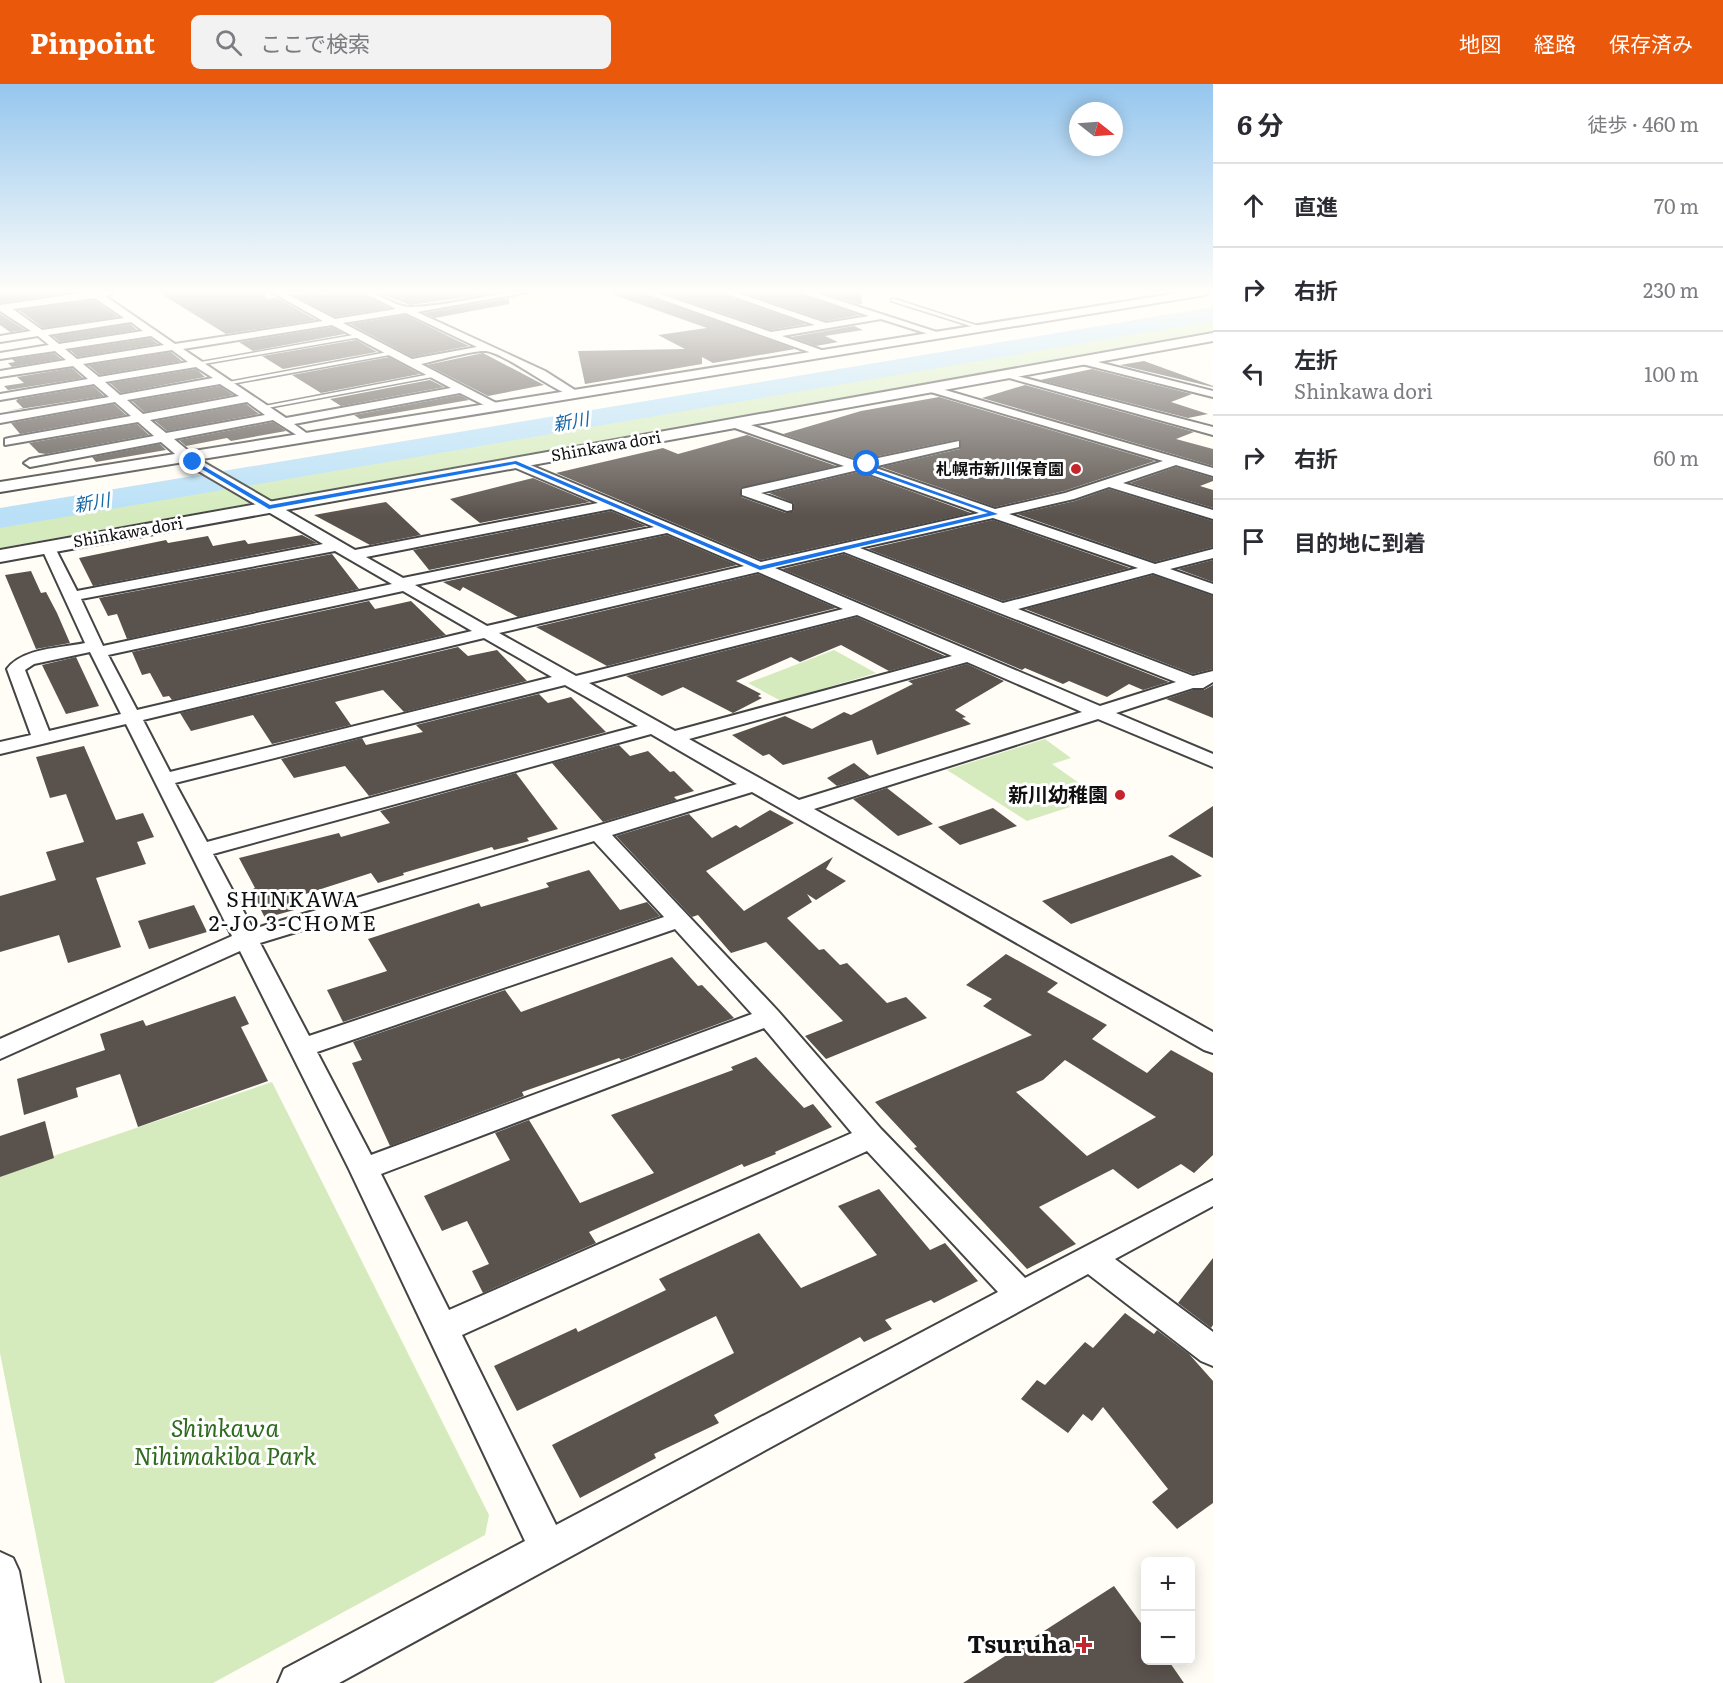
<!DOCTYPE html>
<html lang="ja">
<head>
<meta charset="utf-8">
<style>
	:root { --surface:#fff; --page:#f2f2f3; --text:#2b2b33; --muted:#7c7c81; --line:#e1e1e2; --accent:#ea580c }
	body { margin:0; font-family:Literata,"Noto Sans JP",serif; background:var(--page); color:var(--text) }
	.controls { position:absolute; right:18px; bottom:18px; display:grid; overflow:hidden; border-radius:9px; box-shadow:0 3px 15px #0003 }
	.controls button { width:54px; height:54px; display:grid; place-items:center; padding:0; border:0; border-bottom:2px solid var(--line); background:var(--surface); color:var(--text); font:30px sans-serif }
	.compass { position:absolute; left:1069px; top:18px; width:54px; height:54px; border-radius:50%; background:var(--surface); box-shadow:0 3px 15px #0003; rotate:107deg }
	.stop { position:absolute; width:18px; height:18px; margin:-14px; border:4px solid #1a73e8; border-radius:50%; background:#fff }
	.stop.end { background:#1a73e8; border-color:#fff; box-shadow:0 2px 6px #0008 }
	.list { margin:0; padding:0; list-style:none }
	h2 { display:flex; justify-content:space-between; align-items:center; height:78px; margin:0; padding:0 24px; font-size:26px }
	h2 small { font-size:20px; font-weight:400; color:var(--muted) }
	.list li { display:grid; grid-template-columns:39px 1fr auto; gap:18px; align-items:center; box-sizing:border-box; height:84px; padding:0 24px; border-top:2px solid var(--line) }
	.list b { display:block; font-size:22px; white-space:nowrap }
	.list p { margin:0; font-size:20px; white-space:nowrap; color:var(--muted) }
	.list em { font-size:20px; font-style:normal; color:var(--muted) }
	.icon { flex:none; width:33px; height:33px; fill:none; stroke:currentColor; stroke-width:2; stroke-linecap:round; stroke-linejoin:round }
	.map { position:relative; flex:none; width:1213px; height:1599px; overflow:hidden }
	header { display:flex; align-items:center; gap:36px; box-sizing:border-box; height:84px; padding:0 30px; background:var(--accent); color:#fff }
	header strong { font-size:28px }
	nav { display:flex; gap:33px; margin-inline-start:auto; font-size:21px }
	.search { width:420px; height:54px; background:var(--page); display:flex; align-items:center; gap:15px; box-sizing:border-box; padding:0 21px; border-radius:9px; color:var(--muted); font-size:22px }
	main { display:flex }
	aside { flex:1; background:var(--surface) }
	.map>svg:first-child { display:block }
	.green { fill:#d5ebbd }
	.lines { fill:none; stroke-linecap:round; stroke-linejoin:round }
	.river { fill:#b9e0f7; fill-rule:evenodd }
	.building { fill:#5a524d; fill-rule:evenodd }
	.service-casing { stroke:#444; stroke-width:3 }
	.minor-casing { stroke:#444; stroke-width:4 }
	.tertiary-casing { stroke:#444; stroke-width:4 }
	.service { fill:#fff; fill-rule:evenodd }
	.minor { fill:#fff; fill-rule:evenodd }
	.tertiary { fill:#fff; fill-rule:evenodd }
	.route { fill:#1a73e8 }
	.poi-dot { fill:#c4262e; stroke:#fff; stroke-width:2 }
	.labels { text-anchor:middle; stroke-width:6; stroke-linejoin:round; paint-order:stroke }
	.far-street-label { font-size:16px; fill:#111; stroke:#fff }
	.far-poi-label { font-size:16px; font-weight:bold; fill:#111; stroke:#fff; text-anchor:end }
	.far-water-label { font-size:18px; font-style:italic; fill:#1768a6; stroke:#fff }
	.poi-label { font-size:20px; font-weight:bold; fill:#111; stroke:#fff; text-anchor:end }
	.neighbourhood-label { font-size:21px; letter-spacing:1.5px; fill:#111; stroke:#fff }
	.near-park-label { font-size:24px; font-style:italic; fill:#2f6b1f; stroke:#fff }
	.near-poi-label { font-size:24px; font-weight:bold; fill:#111; stroke:#fff; text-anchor:end }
</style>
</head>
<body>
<header>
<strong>Pinpoint</strong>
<div class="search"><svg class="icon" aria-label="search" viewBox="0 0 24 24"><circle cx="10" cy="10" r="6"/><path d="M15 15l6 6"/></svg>ここで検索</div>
<nav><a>地図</a><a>経路</a><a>保存済み</a></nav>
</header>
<main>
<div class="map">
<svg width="1213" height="1599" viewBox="0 0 1213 1599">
	<rect width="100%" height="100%" fill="#fffdf5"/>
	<g class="green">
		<polygon points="1213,231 1213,248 0,464 0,438"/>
		<polygon points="834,566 876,589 781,617 748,599"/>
		<polygon points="1045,655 1071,674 1052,680 1079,699 1061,706 1079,720 1027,737 947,686"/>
		<polygon points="272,998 489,1431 485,1451 213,1599 65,1599 0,1269 0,1090"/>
	</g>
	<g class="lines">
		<polygon class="river" points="1213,223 1213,237 0,444 0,424"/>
	</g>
	<g class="building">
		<polygon points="0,208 74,208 0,219"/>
		<polygon points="158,208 265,208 266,215 276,213 316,236 226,250"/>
		<polygon points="312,208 321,210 361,208 389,224 335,233 293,211"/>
		<polygon points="375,208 501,208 410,221"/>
		<polygon points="615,208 639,208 795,265 713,279 702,273 702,280 585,300 578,267 685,265 658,251 707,244 614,211"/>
		<polygon points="661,208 719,208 806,240 771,246"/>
		<polygon points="741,208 797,208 860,231 826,237"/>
		<polygon points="820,208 861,208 862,220 859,220"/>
		<polygon points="509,214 509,220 435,234 424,229"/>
		<polygon points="94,216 118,233 43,244 19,226"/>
		<polygon points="0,230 25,246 10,248 0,241"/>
		<polygon points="406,231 452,254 469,262 412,273 350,240"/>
		<polygon points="130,240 137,246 60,258 53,252"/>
		<polygon points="854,242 863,246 825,252 838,258 816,262 791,253"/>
		<polygon points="332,243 345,250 253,267 239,258"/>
		<polygon points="150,254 158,260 78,273 70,266"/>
		<polygon points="356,256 377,268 283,285 262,272"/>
		<polygon points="171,268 182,277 100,291 88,281"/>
		<polygon points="54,269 61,275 12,283 8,279 15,278 12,275"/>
		<polygon points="483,269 544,301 488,312 427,281"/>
		<polygon points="389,273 420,290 321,309 292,291"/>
		<polygon points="1144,277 1213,302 1213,303 1120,281"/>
		<polygon points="72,284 83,294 8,306 4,302 24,299 17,293"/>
		<polygon points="196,285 205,293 121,309 110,299"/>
		<polygon points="1092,285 1192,310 1171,318 1208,330 1188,334 1040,296"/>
		<polygon points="430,296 444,303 341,322 330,315"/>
		<polygon points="1025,301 1194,348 1176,355 1213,365 1213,382 982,314"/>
		<polygon points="93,302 104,312 7,327 23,324 16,317 18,315"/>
		<polygon points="220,302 233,311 144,328 132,317"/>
		<polygon points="460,311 469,316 360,335 354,331"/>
		<polygon points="939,313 1155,377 1064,407 995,423 881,383 960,365 960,355 859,376 783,350 861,327"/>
		<polygon points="114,320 126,331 20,350 11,339"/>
		<polygon points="246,320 259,330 167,347 155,337"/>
		<polygon points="273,338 286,347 231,357 227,354 186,362 179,356"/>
		<polygon points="137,340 149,351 46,370 39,369 29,359"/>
		<polygon points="747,351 836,382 740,404 741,413 786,429 794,427 794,419 769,409 858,388 971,429 761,476 556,389 663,364 678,370"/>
		<polygon points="160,360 166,366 96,378 92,373"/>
		<polygon points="1176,383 1213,394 1213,397 1200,402 1213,406 1213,424 1130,399"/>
		<polygon points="533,394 590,418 480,439 450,415"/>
		<polygon points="1109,405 1213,437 1213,463 1155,478 1017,430 1075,417"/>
		<polygon points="386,418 421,451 370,461 314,431"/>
		<polygon points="611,427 646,442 429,486 413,466"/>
		<polygon points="993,436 1130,484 1003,517 868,465"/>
		<polygon points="302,451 317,459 93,502 79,474 166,456 168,459 208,452 213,462 245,456 248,460"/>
		<polygon points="667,451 737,481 518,533 463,503 460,507 443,498"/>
		<polygon points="332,470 359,505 127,555 117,530 108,532 99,514"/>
		<polygon points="844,470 1169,598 1143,606 1129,600 1107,613 1069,597 1063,600 1025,584 1022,586 782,485"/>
		<polygon points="1213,476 1213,498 1178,485"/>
		<polygon points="31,487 41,509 46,508 57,529 70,559 36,565 5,491"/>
		<polygon points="758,490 836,524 607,582 536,543"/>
		<polygon points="1153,491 1213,512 1213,585 1193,590 1025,525"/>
		<polygon points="369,517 375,525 411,517 446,551 172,616 169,612 163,613 150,589 142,591 132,568"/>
		<polygon points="857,533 945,572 889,587 841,561 800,578 791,573 736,597 761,610 758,612 762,614 733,629 683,603 662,612 626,592"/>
		<polygon points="458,563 468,572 497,566 527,597 404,628 383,606 335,618 351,641 272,660 253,631 191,647 180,629"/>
		<polygon points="76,573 99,622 66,630 42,581"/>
		<polygon points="967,580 1004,597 955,626 966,633 962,634 971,640 877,671 872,656 783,681 769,670 763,672 732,651 785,632 812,645 844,628 851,631 913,600 908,597"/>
		<polygon points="1213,601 1213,634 1166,615 1193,606 1204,606"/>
		<polygon points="539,610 548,619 571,613 606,648 369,712 345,682 294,694 281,675 362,654 366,661 423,648 416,641"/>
		<polygon points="619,661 630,672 648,667 670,688 674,687 694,707 674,713 677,716 603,738 552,679"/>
		<polygon points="84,662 116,736 143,729 154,753 137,758 146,780 96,794 121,863 68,879 59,851 0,868 0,812 56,796 46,768 84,758 66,710 50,714 36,673"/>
		<polygon points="854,679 870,692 837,702 827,694"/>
		<polygon points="516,689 558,745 527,754 529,757 494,766 492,763 403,789 404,791 378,799 371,789 293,814 298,825 265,834 251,806 255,804 239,774 339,749 341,753 390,739 380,727"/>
		<polygon points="887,704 933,740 898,752 853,715"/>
		<polygon points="1213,722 1213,774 1168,752"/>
		<polygon points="993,724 1017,742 960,761 938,743"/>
		<polygon points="770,726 794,739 706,787 744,827 833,773 826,785 846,797 816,816 807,810 812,818 787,834 819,866 824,865 840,881 847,879 887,919 906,913 927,934 826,975 805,952 843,937 766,858 731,869 698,831 692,833 616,752 689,730 712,754 736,741 740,744"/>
		<polygon points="1172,771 1202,792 1071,840 1042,817"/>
		<polygon points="589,786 620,826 647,818 660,832 343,938 327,906 387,887 368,855 479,819 481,823 549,803 546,799"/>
		<polygon points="194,821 207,848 149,865 138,837"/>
		<path d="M1006 870 1058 899 1047 908 1107 941 1092 955 1147 989 1171 966 1213 989V1071L1194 1089 1181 1080 1138 1105 1113 1085 1039 1123 1076 1160 1027 1185 914 1064 917 1063 875 1018 1032 951 983 922 992 915 966 901ZM1065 976 1156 1033 1087 1072 1016 1008 1043 996Z"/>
		<polygon points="672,873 698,902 702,901 734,934 621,976 619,974 522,1008 524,1012 390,1062 352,979 362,976 353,958 505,906 521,928"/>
		<polygon points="235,912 249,940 241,943 268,997 138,1043 120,990 76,1004 78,1013 24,1031 17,995 105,966 100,950 143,936 146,942"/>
		<polygon points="756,973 804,1024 813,1020 832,1043 775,1068 776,1070 744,1083 742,1080 589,1148 596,1159 483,1209 472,1187 489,1180 467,1137 442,1147 424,1112 510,1076 495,1049 529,1036 580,1119 654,1089 611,1031 733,986 731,983"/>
		<polygon points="45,1037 54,1074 0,1093 0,1052"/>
		<polygon points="879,1105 930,1166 945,1159 978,1197 934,1219 931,1216 885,1236 892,1245 864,1258 860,1253 714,1331 719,1339 654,1370 656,1374 580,1414 552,1361 734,1269 716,1232 517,1327 494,1282 576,1244 578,1248 666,1206 659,1195 759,1149 801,1204 877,1171 838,1122"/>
		<polygon points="1213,1174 1213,1241 1211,1244 1178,1219"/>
		<polygon points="1125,1229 1154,1250 1157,1246 1189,1270 1213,1297 1213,1419 1177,1445 1152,1418 1168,1405 1103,1323 1092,1337 1083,1330 1068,1349 1021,1315 1037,1296 1045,1301 1085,1258 1093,1264"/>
		<polygon points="1114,1502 1146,1546 1146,1576 1168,1576 1184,1599 963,1599"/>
	</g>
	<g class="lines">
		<g class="service-casing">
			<g id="service">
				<polygon points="891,215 895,215 985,244 980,245 891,217"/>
				<polygon points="359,250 361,253 198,281 195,279"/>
				<polygon points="393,267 395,270 226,301 223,299"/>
				<polygon points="436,289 438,292 262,325 259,323"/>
			</g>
		</g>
		<g class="minor-casing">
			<g id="minor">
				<path d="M89 208H112L111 211 105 212 175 260 323 237 272 208H283L335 235 396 225 363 208C380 208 394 223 410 223 449 223 489 208 529 208L417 228 545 287 578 308V312C563 315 508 270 486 267 473 266 435 277 421 280L500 321V325H492L460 309 294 340 312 353 306 357 273 336 174 355 198 375 355 466 598 419 511 382 510 379 516 375 761 478 979 429 858 386 761 409 792 420V426L787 427 742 411V405L844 382 732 343 730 340 736 336 859 378 959 357V363L873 383 995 425 1065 409 1163 377 924 306 922 304 928 301 1213 384V392L1176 381 1123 399 1213 426V435L1109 403 1074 415 1009 430 1155 480 1213 465V474L1170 485 1213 500V510L1153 489 1018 525 1193 592 1213 587V598L1203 604H1193L1116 629 1213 670V683L1098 635 814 725 1213 948V969L1204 966 752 708 612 751 778 927 881 1045 1025 1194 1213 1096V1122L1115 1175 1213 1248V1282L1201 1277 1088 1190 339 1599H278L284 1585 525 1457 349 1085 240 867 0 975V955L232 852 126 640 0 670V658L31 651 7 585C22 564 61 564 85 559L41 463 48 459 53 460 77 507 323 460 188 381 161 358 30 383 24 379 30 375 154 352 138 338 5 361V355L9 354 131 332 115 318 0 339V331L109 313 94 300 0 316V310L88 295 73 282 0 293V287L66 276 55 267 0 275V269L49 261 38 252 0 258V252L31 247 0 227V221ZM95 214 124 234 42 246 13 225ZM406 229 477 263 412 275 343 239ZM131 238 143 247 59 260 48 251ZM332 241 451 304 286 334 183 265ZM151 252 164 261 77 275 65 265ZM172 266 188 278 99 293 83 280ZM196 283 213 294 120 311 105 298ZM220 300 239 312 143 330 127 316ZM247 318 265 331 166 349 150 336ZM611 425 654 443 403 494 366 473ZM993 434 1138 484 1003 519 860 464ZM667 449 744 482 487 542 415 501ZM335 467 392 500 103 562 81 515ZM844 468 1176 598 1100 622 775 484ZM758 488 843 525 576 592 499 549ZM403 507 472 547 137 626 108 571ZM857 531 952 572 675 647 589 599ZM484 554 552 593 170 688 143 636ZM90 568 121 630 49 647 25 586 34 580ZM967 578 1082 628 799 716 689 655ZM565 601 638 642 207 758 175 699ZM651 650 737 700 253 845 213 770ZM594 757 664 833 309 952 260 859ZM675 845 752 930 371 1071 317 968ZM764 944 852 1049 449 1226 381 1090ZM867 1067 998 1208 556 1441 462 1251Z"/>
				<polygon points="641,208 654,208 771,248 815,241 721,208 734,208 826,239 869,232 799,208 813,208 946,251 941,254 881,235 782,252 827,268 827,272 823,273"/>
				<polygon points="1082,274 1213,307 1213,313 1078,279 1078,275"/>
				<polygon points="1002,288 1213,343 1213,351 1002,292"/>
				<polygon points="0,1468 13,1474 19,1487 40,1599 0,1599"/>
			</g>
		</g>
		<g class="tertiary-casing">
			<g id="tertiary">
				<polygon points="1184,208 1211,208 1205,211 0,408 0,398"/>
				<polygon points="1213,249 1213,257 0,478 0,466"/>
			</g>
		</g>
		<use href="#service" class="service"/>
		<use href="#minor" class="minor"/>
		<use href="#tertiary" class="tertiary"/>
	</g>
	<linearGradient id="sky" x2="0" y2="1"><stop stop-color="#95c6ee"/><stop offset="0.48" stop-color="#fffefa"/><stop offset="1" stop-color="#fffefa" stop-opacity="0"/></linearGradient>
	<rect width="1213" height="432" fill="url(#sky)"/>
	<polygon class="route" points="195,377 270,421 516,377 760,482 988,429 855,382 867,378 869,381 864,382 998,430 760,486 515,380 269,425 190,378"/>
	<g class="poi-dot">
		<circle cx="1076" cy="385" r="6"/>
		<circle cx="1120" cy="711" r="6"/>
		<path d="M1081 1552h6v6h6v6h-6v6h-6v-6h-6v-6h6z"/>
	</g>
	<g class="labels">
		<g class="far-street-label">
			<text transform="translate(606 362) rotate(-10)" y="6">Shinkawa dori</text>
			<text transform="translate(128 448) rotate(-10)" y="6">Shinkawa dori</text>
		</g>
		<g class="far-poi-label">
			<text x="1064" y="391">札幌市新川保育園</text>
		</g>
		<g class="far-water-label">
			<text transform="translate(571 338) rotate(-10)" y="6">新川</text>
			<text transform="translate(92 419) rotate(-10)" y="6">新川</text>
		</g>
		<g class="poi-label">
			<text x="1108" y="718">新川幼稚園</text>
		</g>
		<g class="neighbourhood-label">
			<text x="293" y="823">SHINKAWA<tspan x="293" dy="24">2-JO 3-CHOME</tspan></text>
		</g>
		<g class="near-park-label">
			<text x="225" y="1353">Shinkawa<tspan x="225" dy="28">Nihimakiba Park</tspan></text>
		</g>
		<g class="near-poi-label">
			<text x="1072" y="1569">Tsuruha</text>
		</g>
	</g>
</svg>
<div class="controls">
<button>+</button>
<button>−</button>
</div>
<svg class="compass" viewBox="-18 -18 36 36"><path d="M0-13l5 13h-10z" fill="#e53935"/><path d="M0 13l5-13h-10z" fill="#7c7c81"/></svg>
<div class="stop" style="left:867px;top:380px"></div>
<div class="stop end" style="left:193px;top:378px"></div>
</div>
<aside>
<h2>6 分<small>徒歩 · 460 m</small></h2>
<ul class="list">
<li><svg class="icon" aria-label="ahead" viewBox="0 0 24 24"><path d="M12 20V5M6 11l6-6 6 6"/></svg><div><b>直進</b></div><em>70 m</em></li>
<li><svg class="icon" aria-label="right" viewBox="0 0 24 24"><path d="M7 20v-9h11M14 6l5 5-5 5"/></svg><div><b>右折</b></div><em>230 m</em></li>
<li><svg class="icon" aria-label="left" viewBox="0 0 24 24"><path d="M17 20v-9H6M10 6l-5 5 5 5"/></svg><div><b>左折</b><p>Shinkawa dori</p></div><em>100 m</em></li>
<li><svg class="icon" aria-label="right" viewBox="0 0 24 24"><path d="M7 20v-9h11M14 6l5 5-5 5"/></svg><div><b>右折</b></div><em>60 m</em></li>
<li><svg class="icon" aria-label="arrive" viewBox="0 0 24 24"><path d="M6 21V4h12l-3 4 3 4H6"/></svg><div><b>目的地に到着</b></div></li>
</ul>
</aside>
</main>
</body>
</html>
